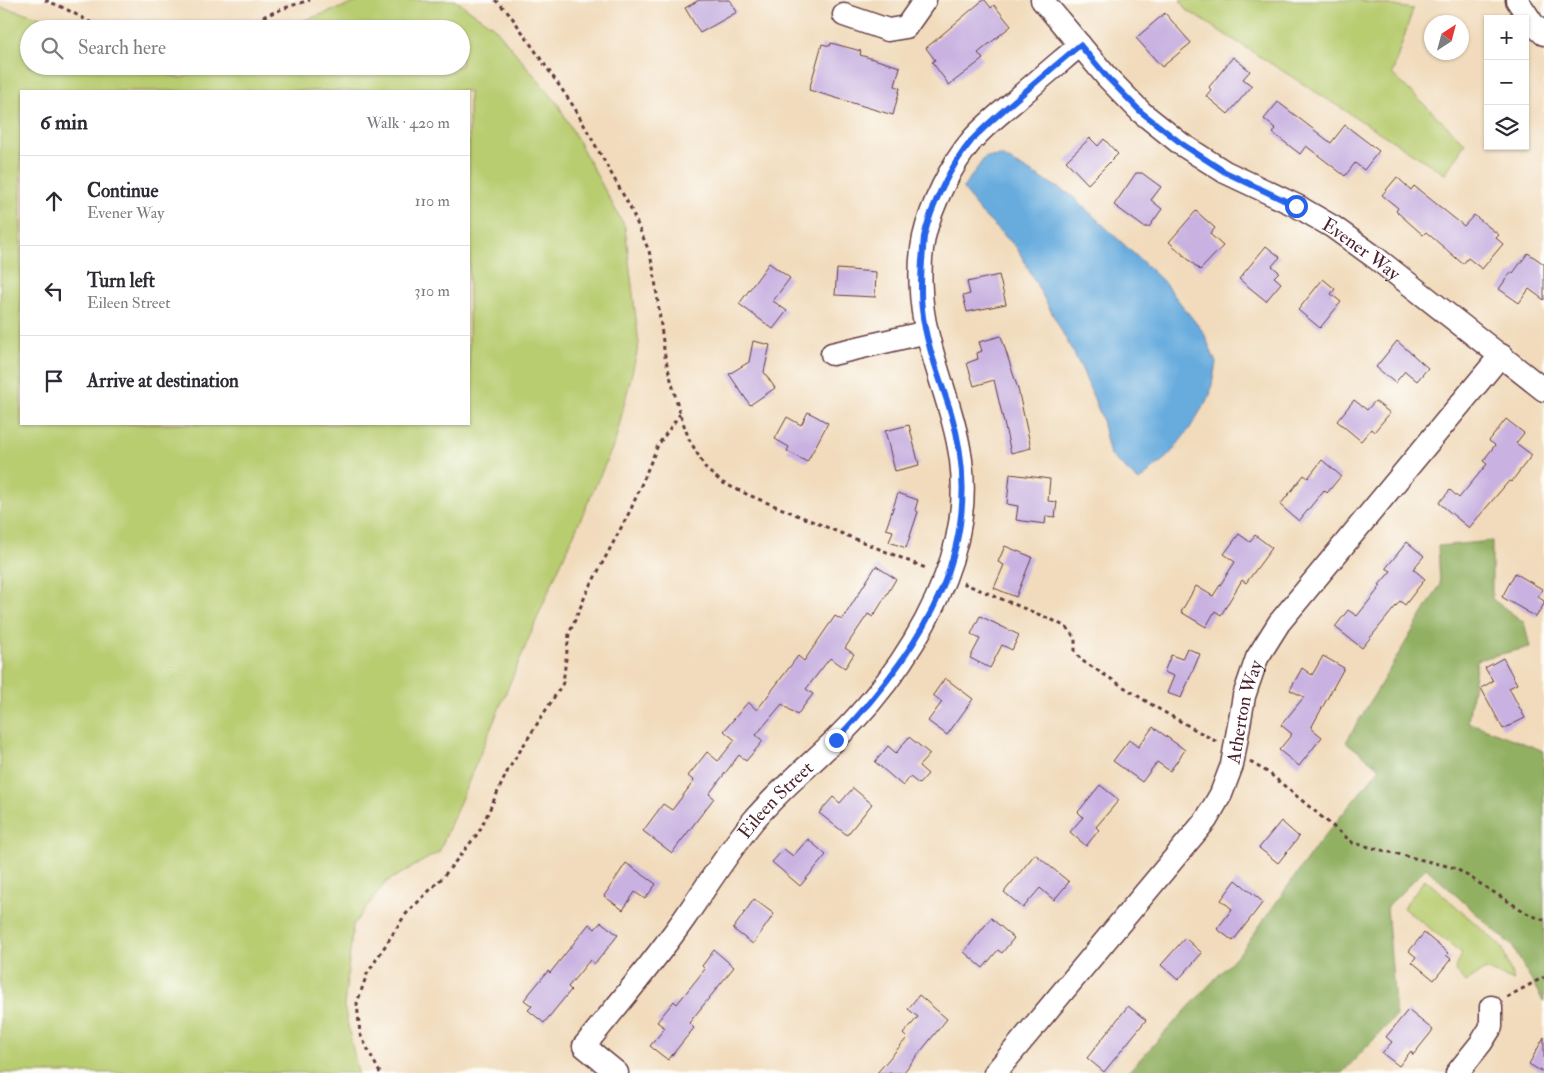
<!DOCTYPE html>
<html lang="en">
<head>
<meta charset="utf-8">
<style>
	:root { --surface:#fff; --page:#f2f2f3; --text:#2b2b33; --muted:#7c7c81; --line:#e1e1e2 }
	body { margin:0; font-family:"IM FELL Double Pica",serif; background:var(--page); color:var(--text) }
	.controls { position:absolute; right:15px; top:15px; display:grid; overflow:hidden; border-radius:0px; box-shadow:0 1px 4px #0004 }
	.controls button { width:45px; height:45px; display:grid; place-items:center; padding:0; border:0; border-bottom:1px solid var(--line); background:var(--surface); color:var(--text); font:25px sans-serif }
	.compass { position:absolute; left:1424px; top:15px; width:45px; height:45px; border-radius:50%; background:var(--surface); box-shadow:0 1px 4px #0004; rotate:36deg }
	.stop { position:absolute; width:15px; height:15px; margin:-11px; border:4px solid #2563eb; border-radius:50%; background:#fff }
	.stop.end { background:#2563eb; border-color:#fff; box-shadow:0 1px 5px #0008 }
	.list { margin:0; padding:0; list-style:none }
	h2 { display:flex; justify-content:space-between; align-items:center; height:65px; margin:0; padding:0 20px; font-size:21px }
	h2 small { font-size:16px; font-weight:400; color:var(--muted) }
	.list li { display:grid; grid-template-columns:32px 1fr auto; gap:15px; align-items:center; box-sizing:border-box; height:90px; padding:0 20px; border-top:1px solid var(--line) }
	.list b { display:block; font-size:19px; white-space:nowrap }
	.list p { margin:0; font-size:16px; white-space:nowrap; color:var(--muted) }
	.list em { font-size:16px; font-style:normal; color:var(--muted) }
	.icon { flex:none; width:28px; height:28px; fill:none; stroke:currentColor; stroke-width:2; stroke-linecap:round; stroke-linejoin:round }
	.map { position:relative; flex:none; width:1544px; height:1073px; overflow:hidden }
	.search { position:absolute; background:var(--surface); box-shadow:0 1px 4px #0004; left:20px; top:20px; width:450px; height:55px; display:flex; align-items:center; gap:12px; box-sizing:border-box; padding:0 18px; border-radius:28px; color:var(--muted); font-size:19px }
	.panel { position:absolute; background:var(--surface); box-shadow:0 1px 4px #0004; left:20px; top:90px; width:450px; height:335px; border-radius:0px }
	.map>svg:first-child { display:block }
	.green { fill:#b8cc6f; stroke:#81764d; fill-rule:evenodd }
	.forest { fill:#92b062; stroke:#6e6846 }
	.water { fill:#68acde; stroke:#596684 }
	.building { fill:#c9b2e1 }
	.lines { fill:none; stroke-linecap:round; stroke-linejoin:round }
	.minor-casing { stroke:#633b41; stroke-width:25 }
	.path { stroke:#633b41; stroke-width:3; stroke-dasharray:4 4; stroke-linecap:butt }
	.minor { stroke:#fff; stroke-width:22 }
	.route { stroke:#2563eb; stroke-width:6 }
	.labels { text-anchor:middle; stroke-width:5; stroke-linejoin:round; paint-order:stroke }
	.street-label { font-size:19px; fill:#4a1f2b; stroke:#fdfcf7 }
</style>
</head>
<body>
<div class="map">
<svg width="1544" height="1073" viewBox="0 0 1544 1073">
	<rect width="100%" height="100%" fill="#fdfcf7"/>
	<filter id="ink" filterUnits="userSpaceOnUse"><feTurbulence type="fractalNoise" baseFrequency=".02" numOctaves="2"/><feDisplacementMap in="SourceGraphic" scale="10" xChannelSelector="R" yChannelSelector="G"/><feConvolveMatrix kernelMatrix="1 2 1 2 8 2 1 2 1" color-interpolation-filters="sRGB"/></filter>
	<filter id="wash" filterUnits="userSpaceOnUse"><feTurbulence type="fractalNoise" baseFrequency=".0096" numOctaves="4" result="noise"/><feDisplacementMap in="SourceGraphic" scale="20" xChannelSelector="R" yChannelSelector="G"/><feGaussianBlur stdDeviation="1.12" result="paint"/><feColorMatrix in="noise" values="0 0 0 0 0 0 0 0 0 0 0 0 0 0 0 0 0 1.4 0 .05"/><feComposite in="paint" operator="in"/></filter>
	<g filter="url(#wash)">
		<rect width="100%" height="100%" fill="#f1dbbc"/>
		<g class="green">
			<path d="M364 0H455L494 27 558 104 625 227 639 344 615 442 552 583 439 852 386 882 353 925 344 1006 358 1073H0V7L41 17 62 29H29V66H138L181 78 211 66H461V29H278ZM21 91H469V424H21Z"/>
			<polygon points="1180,0 1357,0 1413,9 1392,74 1465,143 1445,174 1185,9"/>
			<polygon points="1425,879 1502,947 1514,981 1485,969 1466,982 1455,971 1462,953 1403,908"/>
		</g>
		<polygon class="forest" points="1492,541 1492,599 1524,622 1530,647 1477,660 1468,722 1544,751 1544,1003 1512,946 1426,868 1387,907 1396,1016 1342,1073 1127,1073 1243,949 1318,844 1380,768 1346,742 1440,585 1438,546"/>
		<polygon class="water" points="1002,156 1071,195 1162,280 1204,333 1216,363 1210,395 1190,428 1169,455 1139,481 1110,455 1101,416 1082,369 1017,248 979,211 963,188 985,157"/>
		<g id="blocks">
			<g class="building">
				<polygon points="699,0 730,0 737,12 700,33 685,8"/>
				<polygon points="983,0 985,0 991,8 994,5 1011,26 978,53 983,59 949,85 932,62 935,60 926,48"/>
				<polygon points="1165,13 1191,43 1162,67 1136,38"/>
				<polygon points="831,43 861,51 860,55 900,67 895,86 900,88 893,115 809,90 822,44 830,46"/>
				<polygon points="1233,57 1250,71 1243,79 1252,86 1228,114 1206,96 1211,90 1209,87"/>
				<polygon points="1278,102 1331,143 1345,125 1379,151 1364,170 1355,163 1345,176 1306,146 1300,154 1273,133 1276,129 1264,119"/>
				<polygon points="1090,138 1098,146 1104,139 1118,154 1088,184 1066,161"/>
				<polygon points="1136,173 1142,173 1161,187 1151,200 1162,209 1149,227 1144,227 1114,205"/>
				<polygon points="1397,177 1411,190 1414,186 1464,226 1474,215 1499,235 1496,238 1503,244 1482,269 1468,258 1463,264 1426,232 1423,235 1396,211 1398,208 1382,195"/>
				<polygon points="1196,211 1215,228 1210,234 1223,246 1200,270 1169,242"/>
				<polygon points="1266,246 1280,257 1272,266 1279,272 1274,277 1281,283 1266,301 1239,279"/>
				<polygon points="1528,253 1544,264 1544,300 1529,289 1519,303 1499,289 1511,272 1513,273"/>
				<polygon points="769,263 790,278 773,301 787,311 773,329 739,304"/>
				<polygon points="837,269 876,272 875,297 835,295"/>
				<polygon points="999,275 1006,304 967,312 963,296 970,294 967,282"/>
				<polygon points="1323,279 1335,289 1331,294 1341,302 1320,328 1298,310"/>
				<polygon points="1001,336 1018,389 1031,448 1011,453 994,380 974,386 967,363 978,359 977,353 982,351 979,342"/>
				<polygon points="753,341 770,345 764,372 775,388 750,405 729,374 749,362"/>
				<polygon points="1397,341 1428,368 1417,381 1405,371 1395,383 1376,367"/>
				<polygon points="1354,400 1367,410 1375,401 1390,413 1374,432 1371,429 1361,441 1337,421"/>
				<polygon points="808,412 828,423 807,462 787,451 789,447 775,439 787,417 801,425"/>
				<polygon points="1506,419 1524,433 1516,443 1532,455 1511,482 1509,481 1469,528 1439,503 1450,490 1459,498 1487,464 1483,461 1495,445 1489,441"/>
				<polygon points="909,425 919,465 895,471 885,431"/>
				<polygon points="1322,460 1341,476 1327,493 1324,490 1299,521 1280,505 1304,475 1308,478"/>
				<polygon points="1010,474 1050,479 1048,501 1057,502 1055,517 1046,516 1045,524 1016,520 1018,506 1007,504"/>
				<polygon points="898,493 918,500 915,510 918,512 906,548 889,542 893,531 886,529"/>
				<polygon points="1239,534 1250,542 1255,535 1272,548 1246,583 1242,580 1221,615 1215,611 1206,627 1181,612 1196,586 1213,596 1235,562 1224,554"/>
				<polygon points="1407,542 1424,556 1413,569 1425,579 1405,605 1400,601 1362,648 1335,627 1348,610 1357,616 1381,586 1379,585 1391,571 1386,568"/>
				<polygon points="1005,546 1032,557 1016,597 994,588 1004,565 998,562"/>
				<polygon points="876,566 896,579 873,617 868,614 845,648 854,654 845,668 830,658 806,689 813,694 797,715 782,704 756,735 763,741 746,761 739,755 709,794 714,798 672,853 643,831 663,804 672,810 694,781 688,776 707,752 718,761 735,740 724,731 748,702 757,710 798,656 804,661 835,616 842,620"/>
				<polygon points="1515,573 1542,589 1538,597 1544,601 1544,604 1536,617 1502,597"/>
				<polygon points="980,616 1019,635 1012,650 1002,645 990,668 970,658 980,639 971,634"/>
				<polygon points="1187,648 1200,654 1181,698 1167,693 1174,676 1164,672 1171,655 1182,659"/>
				<polygon points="1323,656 1344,668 1311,728 1322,737 1299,766 1279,750 1292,734 1281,725 1304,697 1290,690 1302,668 1312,675"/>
				<polygon points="1503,658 1517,684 1509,688 1525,718 1503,729 1481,688 1493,681 1485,668"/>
				<polygon points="945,678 973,699 947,735 928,721 942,702 933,695"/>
				<polygon points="1153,727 1185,750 1170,771 1157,762 1142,782 1113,761 1129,740 1138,747"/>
				<polygon points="909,737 930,754 919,766 928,774 919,784 910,777 903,786 875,762 888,746 896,753"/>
				<polygon points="1100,785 1119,800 1096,827 1099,830 1086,846 1070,832 1083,817 1078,812"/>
				<polygon points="853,788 872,804 847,835 819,813 833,797 840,803"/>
				<polygon points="1281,821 1299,837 1278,863 1259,848"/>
				<polygon points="808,839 826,855 800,886 772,862 784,849 793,856"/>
				<polygon points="1035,854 1069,882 1054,900 1040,888 1023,908 1004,892"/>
				<polygon points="626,863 656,884 645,899 635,892 623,910 604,896"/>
				<polygon points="1236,880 1263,902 1233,941 1217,929 1232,909 1221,900"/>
				<polygon points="754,899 774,914 753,944 733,929"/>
				<polygon points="991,918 1014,938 1002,953 998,950 983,968 964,952"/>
				<polygon points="601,922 618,935 595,964 590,960 568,987 571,990 544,1023 528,1010 532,1006 524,1000 548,971 550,973 589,924 595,929"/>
				<polygon points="1424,933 1448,953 1446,955 1451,959 1434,980 1412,962 1416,957 1409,951"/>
				<polygon points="1185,938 1202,953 1178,980 1161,965"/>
				<polygon points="714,950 734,967 689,1023 694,1028 668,1060 650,1046 665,1028 657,1022 674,1001 677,1004 705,969 702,966"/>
				<polygon points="919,995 947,1019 903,1073 877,1073 907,1038 903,1034 918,1017 908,1009"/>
				<polygon points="1128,1006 1146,1020 1104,1072 1087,1058"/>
				<polygon points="1408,1010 1433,1030 1413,1055 1411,1051 1399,1066 1382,1053 1392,1042 1386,1037"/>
				<polygon points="1544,1037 1544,1073 1529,1064"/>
			</g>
		</g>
	</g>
	<g filter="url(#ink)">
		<use href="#blocks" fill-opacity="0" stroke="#633b41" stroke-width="1"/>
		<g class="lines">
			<g class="minor-casing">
				<g id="minor">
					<path id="s1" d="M1042 0 1106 76 1141 112 1181 144 1225 172 1297 206 1333 227 1376 258 1544 390"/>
					<polyline points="1517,0 1533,24 1544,34"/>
					<polyline points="844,15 888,30 906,27 925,0"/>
					<polyline points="832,354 927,332"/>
					<path id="s2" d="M617 1073 584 1046C618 1005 653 963 684 919 707 886 728 852 753 821 778 791 808 767 835 740 882 694 921 640 945 578 960 540 966 500 961 460 955 416 937 375 927 332 920 305 918 265 924 237 931 206 951 165 972 140 985 125 1001 113 1016 100 1037 81 1059 63 1080 45"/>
					<path id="s3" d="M995 1073 1206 820 1221 794 1232 765 1244 696 1257 658 1279 623 1501 355"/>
					<polyline points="1457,1073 1481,1043 1491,1027 1491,1007"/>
				</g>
			</g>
			<g class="path">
				<polyline points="45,0 64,8 103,29"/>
				<polyline points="495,0 509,13 574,107 630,207 649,251 654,272 665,357 680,414 689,439 706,469 723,483 751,496 928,569"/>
				<path d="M242 29C263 15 286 7 310 0"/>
				<polyline points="963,583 1057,622 1068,629 1075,638 1075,651 1081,660 1157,708 1217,742"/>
				<polyline points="1250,762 1269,773 1353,843 1455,868 1530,915 1544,920"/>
				<polyline points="1507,997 1544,977"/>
				<polyline points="380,1073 360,1034 357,1003 367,974 405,915 443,877 479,832 508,770 563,683 569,634 586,594 631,509 658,445 680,414"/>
			</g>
			<use href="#minor" class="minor"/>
		</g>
	</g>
	<g class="lines" filter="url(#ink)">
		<path class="route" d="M836 740C922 649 991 544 951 413 941 381 925 342 922 309 920 293 921 277 922 261 923 253 923 245 924 237 931 206 951 165 972 140 984 127 999 114 1013 102 1035 83 1057 64 1080 45L1106 76 1141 112 1182 144 1225 172 1296 206"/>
	</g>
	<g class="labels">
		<g class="street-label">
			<text dy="7" stroke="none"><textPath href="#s1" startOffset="410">Evener Way</textPath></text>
			<text dy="7" stroke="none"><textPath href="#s3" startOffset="445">Atherton Way</textPath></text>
			<text dy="7" stroke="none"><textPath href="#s2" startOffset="355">Eileen Street</textPath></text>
		</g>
	</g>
</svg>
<div class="controls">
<button>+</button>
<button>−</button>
<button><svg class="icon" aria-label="layers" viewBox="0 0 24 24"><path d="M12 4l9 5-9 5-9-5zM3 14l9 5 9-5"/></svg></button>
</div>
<svg class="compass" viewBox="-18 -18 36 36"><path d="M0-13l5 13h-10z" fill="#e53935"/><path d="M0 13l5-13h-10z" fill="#7c7c81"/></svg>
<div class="stop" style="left:1296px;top:206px"></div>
<div class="stop end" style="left:836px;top:740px"></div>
<div class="search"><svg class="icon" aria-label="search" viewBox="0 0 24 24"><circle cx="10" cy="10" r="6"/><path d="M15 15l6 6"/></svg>Search here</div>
<section class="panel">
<h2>6 min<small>Walk · 420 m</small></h2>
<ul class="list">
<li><svg class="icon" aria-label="ahead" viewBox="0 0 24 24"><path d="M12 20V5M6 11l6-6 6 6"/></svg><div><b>Continue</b><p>Evener Way</p></div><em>110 m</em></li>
<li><svg class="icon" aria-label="left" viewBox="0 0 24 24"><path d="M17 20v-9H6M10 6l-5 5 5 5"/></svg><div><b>Turn left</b><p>Eileen Street</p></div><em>310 m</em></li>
<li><svg class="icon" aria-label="arrive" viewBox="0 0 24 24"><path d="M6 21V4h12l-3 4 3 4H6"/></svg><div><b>Arrive at destination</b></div></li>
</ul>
</section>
</div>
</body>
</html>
